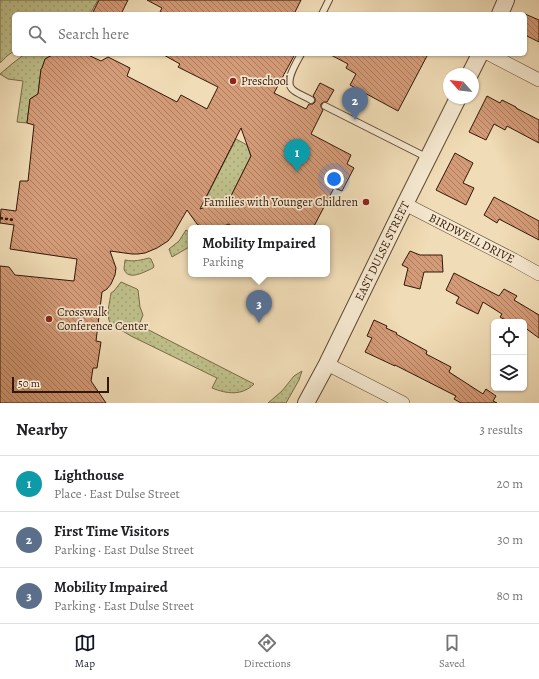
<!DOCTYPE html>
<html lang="en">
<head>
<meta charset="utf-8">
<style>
	:root { --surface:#fff; --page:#f6f6f6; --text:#202124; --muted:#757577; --line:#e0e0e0; --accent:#111827 }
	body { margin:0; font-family:Alegreya,serif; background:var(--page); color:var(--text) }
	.controls { position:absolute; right:12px; bottom:12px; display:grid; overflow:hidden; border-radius:6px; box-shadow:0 1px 3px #0004 }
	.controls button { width:36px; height:36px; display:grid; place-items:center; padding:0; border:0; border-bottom:1px solid var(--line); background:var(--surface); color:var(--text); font:20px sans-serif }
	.compass { position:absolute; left:443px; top:68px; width:36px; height:36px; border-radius:50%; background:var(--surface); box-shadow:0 1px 3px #0004; rotate:297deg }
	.scale { position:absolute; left:12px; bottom:10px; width:97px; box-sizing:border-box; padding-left:4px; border:2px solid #331605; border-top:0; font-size:11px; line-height:14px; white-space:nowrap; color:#331605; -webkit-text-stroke:3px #f5e8d0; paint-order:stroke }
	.you { position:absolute; left:334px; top:179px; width:14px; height:14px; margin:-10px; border:3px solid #fff; border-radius:50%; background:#1a73e8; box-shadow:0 0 0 6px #1a73e833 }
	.badge { display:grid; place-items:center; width:26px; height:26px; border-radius:50%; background:var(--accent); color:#fff; font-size:13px; font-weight:700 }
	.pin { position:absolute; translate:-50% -33px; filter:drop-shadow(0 1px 2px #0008) }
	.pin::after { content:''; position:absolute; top:21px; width:14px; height:12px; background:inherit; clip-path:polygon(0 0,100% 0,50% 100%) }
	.popup { position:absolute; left:188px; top:225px; width:142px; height:52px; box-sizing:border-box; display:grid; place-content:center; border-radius:6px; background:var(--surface); filter:drop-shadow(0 1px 3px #0005); font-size:13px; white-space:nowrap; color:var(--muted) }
	.popup b { font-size:15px; color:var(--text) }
	.popup::after { content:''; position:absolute; left:50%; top:100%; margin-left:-8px; border:8px solid transparent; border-top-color:var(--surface) }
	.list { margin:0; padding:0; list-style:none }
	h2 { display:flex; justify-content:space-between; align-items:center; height:52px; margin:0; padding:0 16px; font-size:17px }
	h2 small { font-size:13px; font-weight:400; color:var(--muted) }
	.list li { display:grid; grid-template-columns:26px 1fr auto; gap:12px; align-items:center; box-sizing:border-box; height:56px; padding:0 16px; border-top:1px solid var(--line) }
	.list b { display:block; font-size:15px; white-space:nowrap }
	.list p { margin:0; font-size:13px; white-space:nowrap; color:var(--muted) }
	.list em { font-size:13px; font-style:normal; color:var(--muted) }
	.icon { flex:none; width:22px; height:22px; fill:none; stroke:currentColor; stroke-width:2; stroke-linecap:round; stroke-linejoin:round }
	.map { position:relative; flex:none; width:539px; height:403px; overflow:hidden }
	.search { position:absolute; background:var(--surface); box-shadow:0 1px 3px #0004; left:12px; right:12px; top:12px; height:44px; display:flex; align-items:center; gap:10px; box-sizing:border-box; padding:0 14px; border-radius:6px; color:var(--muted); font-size:15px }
	.sheet { height:220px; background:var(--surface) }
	nav { display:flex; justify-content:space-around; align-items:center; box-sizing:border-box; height:56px; border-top:1px solid var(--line); background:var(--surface); font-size:11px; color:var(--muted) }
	nav a { display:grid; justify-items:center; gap:2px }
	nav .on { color:var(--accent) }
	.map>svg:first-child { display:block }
	.grass { fill:url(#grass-dots); stroke:#786a48 }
	.building { fill:url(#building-back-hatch); stroke:#331605; fill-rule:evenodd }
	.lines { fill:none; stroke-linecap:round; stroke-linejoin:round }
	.service-casing { stroke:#624831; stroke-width:8 }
	.minor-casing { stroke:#624831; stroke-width:14 }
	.tertiary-casing { stroke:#624831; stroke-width:18 }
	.path { stroke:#331605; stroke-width:2.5; stroke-dasharray:3 2; stroke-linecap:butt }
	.service { stroke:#f5e8d0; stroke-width:6 }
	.minor { stroke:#f5e8d0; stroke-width:13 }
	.tertiary { stroke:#f5e8d0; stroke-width:16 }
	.poi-dot { fill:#8f2418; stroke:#f5e8d0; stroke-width:1.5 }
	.labels { text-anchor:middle; stroke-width:3.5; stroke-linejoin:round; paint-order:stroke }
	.poi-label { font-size:12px; fill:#331605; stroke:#f5e8d0; text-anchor:start }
	.street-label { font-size:12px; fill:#331605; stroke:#f5e8d0 }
</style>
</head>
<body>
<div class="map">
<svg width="539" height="403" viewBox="0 0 539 403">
	<defs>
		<pattern id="grass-dots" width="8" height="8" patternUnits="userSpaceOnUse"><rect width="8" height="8" fill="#bebf8a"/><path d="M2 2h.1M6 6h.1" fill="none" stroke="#a4a376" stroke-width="1.8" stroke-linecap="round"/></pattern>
		<pattern id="building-back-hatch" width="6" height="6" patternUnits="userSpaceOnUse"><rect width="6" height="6" fill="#d49b78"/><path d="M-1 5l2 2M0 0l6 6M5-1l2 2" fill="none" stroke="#ad7d60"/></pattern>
	</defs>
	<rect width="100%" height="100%" fill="#f0dcb6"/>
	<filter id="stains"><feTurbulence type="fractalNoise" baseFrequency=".005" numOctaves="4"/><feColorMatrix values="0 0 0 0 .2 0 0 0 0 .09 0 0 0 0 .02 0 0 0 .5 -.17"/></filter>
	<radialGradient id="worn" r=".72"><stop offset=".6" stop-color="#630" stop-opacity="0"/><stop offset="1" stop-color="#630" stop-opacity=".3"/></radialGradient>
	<g class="grass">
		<polygon points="0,0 98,0 90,14 14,14 14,51 7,56 0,63"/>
		<polygon points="25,54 54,54 45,59 43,66 44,67 41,69 38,94 30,99 27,123 17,122 23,81 8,79 0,74 13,63"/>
		<polygon points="236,139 247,145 251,156 230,198 219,202 207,196"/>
		<polygon points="186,230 191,233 191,246 172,257 169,249 179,241"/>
		<path d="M149 258 151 259 154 266 153 268C146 271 128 282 124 269 124 267 125 262 125 260 134 262 141 260 149 258Z"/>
		<path d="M121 282 137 289 138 290 140 307 143 315 139 325 254 384C242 396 227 394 212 388L217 378 131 336 111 324C105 316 110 302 111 293L114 291Z"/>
		<polygon points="302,371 299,380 286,403 268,403 282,391 294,376"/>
	</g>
	<g class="building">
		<polygon points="99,0 128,0 121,14 92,14"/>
		<polygon points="147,0 301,0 294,14 159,14 162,8"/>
		<polygon points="525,14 539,20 539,42 525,35"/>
		<path d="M54 54H86L101 61 108 57 130 68 127 76 177 102 181 95 207 109 218 87 178 67 180 64 162 54H295L274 93 306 109 309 104H313L315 102V98L313 96 320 83 334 90 327 102H324L321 104V107L323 110 311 134 351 155 347 164 354 168 342 191 334 188 313 228H235L228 224 221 228H204L197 224 187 210 172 236 168 241 157 248 145 253 138 254H132L110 251 116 268 115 275 111 284 107 289 102 292 96 341 101 342 97 368H93L91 381 106 403H0V266L9 267 15 275 74 281 77 259 10 249 14 225 0 223 1 209 16 211 20 181H28L34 125 27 123 30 99 38 94 41 69 42 68 45 59ZM241 128 251 156 230 198 200 209Z"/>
		<polygon points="329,54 428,54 398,111 350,85 356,74 346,68 348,64"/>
		<polygon points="487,96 500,103 502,100 516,107 516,108 539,120 539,143 507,126 505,130 494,124 486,140 469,132"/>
		<polygon points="455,153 473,163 463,183 474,188 466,205 436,190"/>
		<polygon points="494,197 539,221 539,240 499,219 497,223 484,215"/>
		<polygon points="410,251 420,255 442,255 443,272 424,272 420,289 404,285 408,268 402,265"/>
		<polygon points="454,273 499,296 504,289 517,296 514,300 539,315 539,338 524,327 524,322 509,322 500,317 502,314 483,302 478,314 456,303 459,297 446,290"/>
		<polygon points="374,320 387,326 386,328 397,333 396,334 427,351 426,354 451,367 449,372 483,394 486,389 496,396 493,401 497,403 461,403 454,399 456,396 395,365 395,366 365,352 372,338 367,336"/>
	</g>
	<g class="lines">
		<g class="service-casing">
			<g id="service">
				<polyline points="322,14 329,0"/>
				<path d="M301 54C297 62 284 81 292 89 297 94 305 96 311 100"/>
				<polyline points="325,106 428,158"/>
			</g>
		</g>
		<g class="minor-casing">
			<g id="minor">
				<polyline points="489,54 539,80"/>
				<path id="s1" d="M405 204 514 260 539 274"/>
				<polyline points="327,364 403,403"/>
			</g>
		</g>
		<g class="tertiary-casing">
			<g id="tertiary">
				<polyline points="500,14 506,0"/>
				<polyline points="470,74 480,54"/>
				<path id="s2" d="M306 403 327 364 405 204 458 98"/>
			</g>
		</g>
		<polyline class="path" points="0,218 14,220"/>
		<use href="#service" class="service"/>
		<use href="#minor" class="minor"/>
		<use href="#tertiary" class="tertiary"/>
	</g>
	<g class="poi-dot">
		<circle cx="233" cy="81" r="4"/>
		<circle cx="366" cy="202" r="4"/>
		<circle cx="49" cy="319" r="4"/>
	</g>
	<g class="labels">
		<g class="poi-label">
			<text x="241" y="85">Preschool</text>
			<text x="358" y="206" text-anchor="end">Families with Younger Children</text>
			<text x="57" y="316">Crosswalk<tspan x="57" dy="14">Conference Center</tspan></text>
		</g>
		<g class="street-label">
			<text dy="4" stroke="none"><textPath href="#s1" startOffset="75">BIRDWELL DRIVE</textPath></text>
			<text dy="4" stroke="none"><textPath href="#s2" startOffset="170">EAST DULSE STREET</textPath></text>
		</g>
	</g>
	<rect width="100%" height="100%" filter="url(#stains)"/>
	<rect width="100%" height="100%" fill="url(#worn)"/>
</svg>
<div class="controls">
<button><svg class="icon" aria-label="locate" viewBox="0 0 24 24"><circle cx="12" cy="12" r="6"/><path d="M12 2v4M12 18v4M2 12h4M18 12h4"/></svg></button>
<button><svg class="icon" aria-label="layers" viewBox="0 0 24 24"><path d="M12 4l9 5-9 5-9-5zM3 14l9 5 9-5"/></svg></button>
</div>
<svg class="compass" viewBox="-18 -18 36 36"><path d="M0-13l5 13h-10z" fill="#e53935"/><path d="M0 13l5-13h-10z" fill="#757577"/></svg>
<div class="scale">50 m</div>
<div class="you"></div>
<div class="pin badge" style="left:297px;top:172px;background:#0f9aa8">1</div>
<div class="pin badge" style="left:355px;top:120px;background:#5c6f8a">2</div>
<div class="pin badge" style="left:259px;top:323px;background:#5c6f8a">3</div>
<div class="popup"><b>Mobility Impaired</b>Parking</div>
<div class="search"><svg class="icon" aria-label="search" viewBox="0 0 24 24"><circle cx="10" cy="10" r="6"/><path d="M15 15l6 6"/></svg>Search here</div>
</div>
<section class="sheet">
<h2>Nearby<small>3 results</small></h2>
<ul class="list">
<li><span class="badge" style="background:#0f9aa8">1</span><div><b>Lighthouse</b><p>Place · East Dulse Street</p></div><em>20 m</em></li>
<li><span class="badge" style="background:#5c6f8a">2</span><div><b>First Time Visitors</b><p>Parking · East Dulse Street</p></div><em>30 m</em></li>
<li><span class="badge" style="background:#5c6f8a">3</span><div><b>Mobility Impaired</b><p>Parking · East Dulse Street</p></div><em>80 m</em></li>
</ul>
</section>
<nav>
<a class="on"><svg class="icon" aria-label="map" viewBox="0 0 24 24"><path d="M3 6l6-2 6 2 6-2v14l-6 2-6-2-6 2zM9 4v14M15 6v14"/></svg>Map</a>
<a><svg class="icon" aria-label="directions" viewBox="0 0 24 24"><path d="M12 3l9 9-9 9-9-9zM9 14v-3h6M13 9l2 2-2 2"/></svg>Directions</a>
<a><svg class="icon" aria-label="saved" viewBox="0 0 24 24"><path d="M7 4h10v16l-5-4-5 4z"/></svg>Saved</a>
</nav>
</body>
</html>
